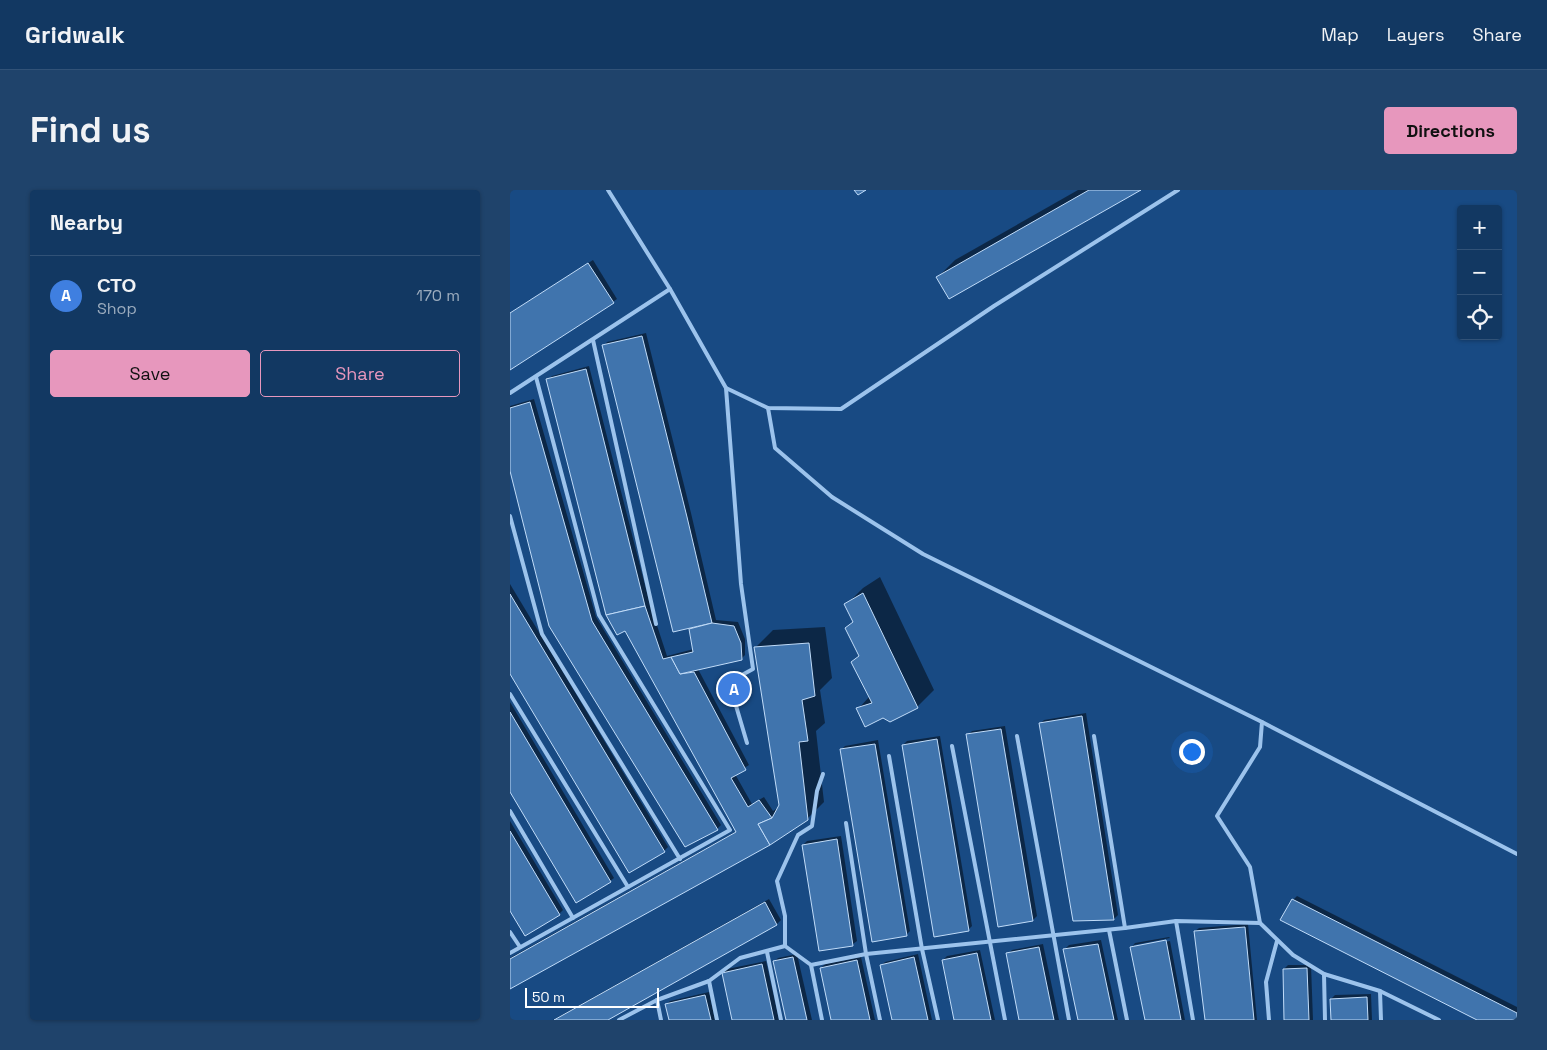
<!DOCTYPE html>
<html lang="en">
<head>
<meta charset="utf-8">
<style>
	:root { --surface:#123862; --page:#1f436b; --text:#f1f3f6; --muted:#9cacbe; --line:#315277; --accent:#e797bd }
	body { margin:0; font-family:"Space Grotesk",sans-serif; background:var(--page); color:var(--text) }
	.controls { position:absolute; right:15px; top:15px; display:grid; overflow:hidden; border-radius:5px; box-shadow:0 1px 4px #0004 }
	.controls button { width:45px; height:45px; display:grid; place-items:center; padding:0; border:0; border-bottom:1px solid var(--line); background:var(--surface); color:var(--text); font:25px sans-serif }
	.scale { position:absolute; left:15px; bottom:12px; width:134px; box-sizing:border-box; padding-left:5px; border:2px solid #fff; border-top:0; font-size:14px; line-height:18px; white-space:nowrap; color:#fff; -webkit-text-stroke:4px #184a83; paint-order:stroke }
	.you { position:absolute; left:681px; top:561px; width:18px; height:18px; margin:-12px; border:4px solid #fff; border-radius:50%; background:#1a73e8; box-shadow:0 0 0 8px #1a73e833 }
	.badge { display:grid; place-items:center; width:32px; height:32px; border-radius:50%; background:var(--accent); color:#fff; font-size:16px; font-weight:700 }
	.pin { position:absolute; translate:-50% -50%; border:2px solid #fff; box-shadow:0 1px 5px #0006 }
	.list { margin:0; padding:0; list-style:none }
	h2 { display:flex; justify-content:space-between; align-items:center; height:65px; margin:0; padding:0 20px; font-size:21px }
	h2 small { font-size:16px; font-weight:400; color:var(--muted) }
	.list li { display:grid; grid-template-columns:32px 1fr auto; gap:15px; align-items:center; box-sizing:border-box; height:80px; padding:0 20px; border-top:1px solid var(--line) }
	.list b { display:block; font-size:19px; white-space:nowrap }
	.list p { margin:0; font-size:16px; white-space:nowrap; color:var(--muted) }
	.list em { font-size:16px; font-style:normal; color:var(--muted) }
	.actions { display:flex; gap:10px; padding:15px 20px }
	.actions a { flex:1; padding:11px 0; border:1px solid var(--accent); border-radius:5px; text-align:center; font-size:18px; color:var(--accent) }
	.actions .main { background:var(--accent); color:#111 }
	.icon { flex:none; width:28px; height:28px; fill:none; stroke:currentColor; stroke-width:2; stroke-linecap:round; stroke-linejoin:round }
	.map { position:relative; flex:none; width:1007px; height:830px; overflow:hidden; border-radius:5px }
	header { display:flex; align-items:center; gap:30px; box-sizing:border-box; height:70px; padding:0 25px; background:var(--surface); border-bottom:1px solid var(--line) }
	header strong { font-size:24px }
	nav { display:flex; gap:28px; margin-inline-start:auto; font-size:18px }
	.intro { display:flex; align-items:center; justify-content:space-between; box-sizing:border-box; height:120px; padding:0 30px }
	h1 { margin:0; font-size:35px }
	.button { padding:12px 22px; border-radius:5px; background:var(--accent); color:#111; font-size:18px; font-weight:700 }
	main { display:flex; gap:30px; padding:0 30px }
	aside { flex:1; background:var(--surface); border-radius:5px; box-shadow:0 1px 4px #0004 }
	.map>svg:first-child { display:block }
	.shadow { fill:#0007 }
	.building { fill:#4074ad; stroke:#c1dcf9 }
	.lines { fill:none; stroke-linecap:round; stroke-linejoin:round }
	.lane { stroke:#9cc3ec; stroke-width:4 }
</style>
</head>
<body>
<header>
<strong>Gridwalk</strong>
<nav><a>Map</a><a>Layers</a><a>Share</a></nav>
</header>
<div class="intro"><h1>Find us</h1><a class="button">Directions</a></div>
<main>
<aside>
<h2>Nearby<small></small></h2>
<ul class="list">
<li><span class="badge" style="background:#3f7fe0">A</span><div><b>СТО</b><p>Shop</p></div><em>170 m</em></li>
</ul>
<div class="actions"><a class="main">Save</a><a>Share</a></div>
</aside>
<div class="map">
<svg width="1007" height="830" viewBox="0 0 1007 830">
	<rect width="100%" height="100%" fill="#184a83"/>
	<g class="shadow">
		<polygon points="568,0 629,0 428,87 445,70"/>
		<polygon points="83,70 107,109 0,179 0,123"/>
		<polygon points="136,143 181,323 206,430 228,432 235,449 235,465 231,469 188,479 239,575 225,584 242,614 254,607 263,621 271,616 246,457 263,440 315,437 322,488 310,500 315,533 306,541 314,612 297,629 0,797 0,768 227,641 116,440 38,190 42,186 79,176 139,411 157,466 184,459 180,437 94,156 97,152"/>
		<polygon points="24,209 86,427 211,635 207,639 176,656 0,276 0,216"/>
		<polygon points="370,387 424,500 407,517 348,519 360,506 343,472 350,464 344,431 336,415 353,398"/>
		<polygon points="0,394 158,657 154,661 0,481"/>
		<polygon points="0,512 104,688 100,691 0,600"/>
		<polygon points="576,523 608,725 604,729 564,730 530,534 534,530"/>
		<polygon points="495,536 527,726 523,730 458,545 462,541"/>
		<polygon points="430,546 462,736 458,740 393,555 397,551"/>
		<polygon points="368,550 400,741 396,745 331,560 335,556"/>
		<polygon points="0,631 53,720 49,724 0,718"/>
		<polygon points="331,646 347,751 343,754 310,760 293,655 297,651"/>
		<polygon points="787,706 1007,817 1007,830 970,830 783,710"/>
		<polygon points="259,709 271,730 267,734 95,830 43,830"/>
		<polygon points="738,734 747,830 696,830 685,741 689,738"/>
		<polygon points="659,747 660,748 624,755 624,757 660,751 675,830 636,830 622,757 625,753"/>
		<polygon points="591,750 608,830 569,830 555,759 559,755"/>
		<polygon points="533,754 549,830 511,830 498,764 502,760"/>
		<polygon points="470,760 485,830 446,830 433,770 437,766"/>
		<polygon points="287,764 302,830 277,830 264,772 268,768"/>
		<polygon points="408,764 422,830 383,830 371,776 375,772"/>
		<polygon points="351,767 365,830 322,830 311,778 315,774"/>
		<polygon points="256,771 269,830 223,830 213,783 217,779"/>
		<polygon points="778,775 801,775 803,830 776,830 774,779"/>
		<polygon points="199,802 205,830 160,830 156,815 160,811"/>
		<polygon points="861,804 862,830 822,830 821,809 825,805"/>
	</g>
	<g class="building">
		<polygon points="344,0 356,0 348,5"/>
		<polygon points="579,0 631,0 439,109 426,87"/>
		<polygon points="78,73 104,113 0,180 0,123"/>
		<polygon points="132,146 177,327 202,433 163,442 92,155"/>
		<polygon points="76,179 135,416 96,425 36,189"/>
		<polygon points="20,212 82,431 208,640 175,657 39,436 0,281 0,218"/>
		<polygon points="353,403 408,518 380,532 373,528 355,537 346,518 362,513 341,472 349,466 335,438 343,432 334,414"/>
		<polygon points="0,404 155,662 119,683 0,484"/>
		<polygon points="135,416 153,469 161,467 170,484 184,482 236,580 221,588 238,617 249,610 262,628 248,634 260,655 0,799 0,769 226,642 115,441 107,445 96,425"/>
		<polygon points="202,433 224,436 231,453 232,470 170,484 161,467 183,462 179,439"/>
		<polygon points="299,453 305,506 292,510 298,551 289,552 298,630 260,655 248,634 262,628 269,615 244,457"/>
		<polygon points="0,522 101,692 66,713 0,602"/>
		<polygon points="572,526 604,730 563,731 529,533"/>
		<polygon points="491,539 523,731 488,737 456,544"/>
		<polygon points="427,549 459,741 424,747 392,555"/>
		<polygon points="365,554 397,746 362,752 330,559"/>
		<polygon points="0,641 50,725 15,746 0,721"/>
		<polygon points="327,649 343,756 309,761 292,655"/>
		<polygon points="782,709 1007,823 1007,830 967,830 770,730"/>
		<polygon points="255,712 267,735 98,830 44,830"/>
		<polygon points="735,737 744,830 695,830 684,741"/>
		<polygon points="656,750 671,830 635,830 620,757"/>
		<polygon points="588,754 604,830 568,830 553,759"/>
		<polygon points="529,757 544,830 509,830 496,763"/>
		<polygon points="467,763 481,830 444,830 432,770"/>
		<polygon points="283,767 297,830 276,830 263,771"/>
		<polygon points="404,767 418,830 382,830 370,775"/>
		<polygon points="347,770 360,830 321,830 310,778"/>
		<polygon points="252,774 264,830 222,830 212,783"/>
		<polygon points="797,778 799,830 774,830 773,779"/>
		<polygon points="195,805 201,830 159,830 155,814"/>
		<polygon points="857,807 858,830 821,830 820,809"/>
	</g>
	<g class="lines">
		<g class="lane">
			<polyline points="98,0 160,99 216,198 258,218 331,219 484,116 668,0"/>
			<polyline points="83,150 146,434"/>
			<polyline points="216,198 231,394 243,479 219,492 237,553"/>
			<polyline points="0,203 160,99"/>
			<polyline points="258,218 265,258 322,307 413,364 752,532 750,557 707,626 740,677 750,733 666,731 615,738"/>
			<polyline points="0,326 32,444 170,669"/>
			<polyline points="0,504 118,697"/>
			<polyline points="752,532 1007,664"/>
			<polyline points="507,546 559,830"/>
			<polyline points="442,556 495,830"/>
			<polyline points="379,566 412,759 428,830"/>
			<polyline points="0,621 63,728"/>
			<polyline points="336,633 356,764 370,830"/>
			<polyline points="666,731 683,830"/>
			<polyline points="750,733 783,765 814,784 870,801 929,830"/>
			<polyline points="599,740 617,830"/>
			<polyline points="0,742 10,757"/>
			<polyline points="275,756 275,726 267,691 288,645 302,636 307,601 313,584"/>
			<polyline points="257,762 271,830"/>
			<polyline points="0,763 220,640 89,425 26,187"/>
			<polyline points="301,775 312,830"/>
			<polyline points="814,784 815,830"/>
			<polyline points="199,791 207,830"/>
			<polyline points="870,801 871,830"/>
			<polyline points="147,810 151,830"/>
			<polyline points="109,830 147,810 199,791 230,768 275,756 301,775 356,764 615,738 584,546"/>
			<polyline points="759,830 756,792 767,751"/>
		</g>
	</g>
</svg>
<div class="controls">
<button>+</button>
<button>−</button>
<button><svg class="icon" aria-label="locate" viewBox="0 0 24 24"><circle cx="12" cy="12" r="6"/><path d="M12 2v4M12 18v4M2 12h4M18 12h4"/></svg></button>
</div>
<div class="scale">50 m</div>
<div class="you"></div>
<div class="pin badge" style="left:224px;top:499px;background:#3f7fe0">A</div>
</div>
</main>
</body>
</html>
